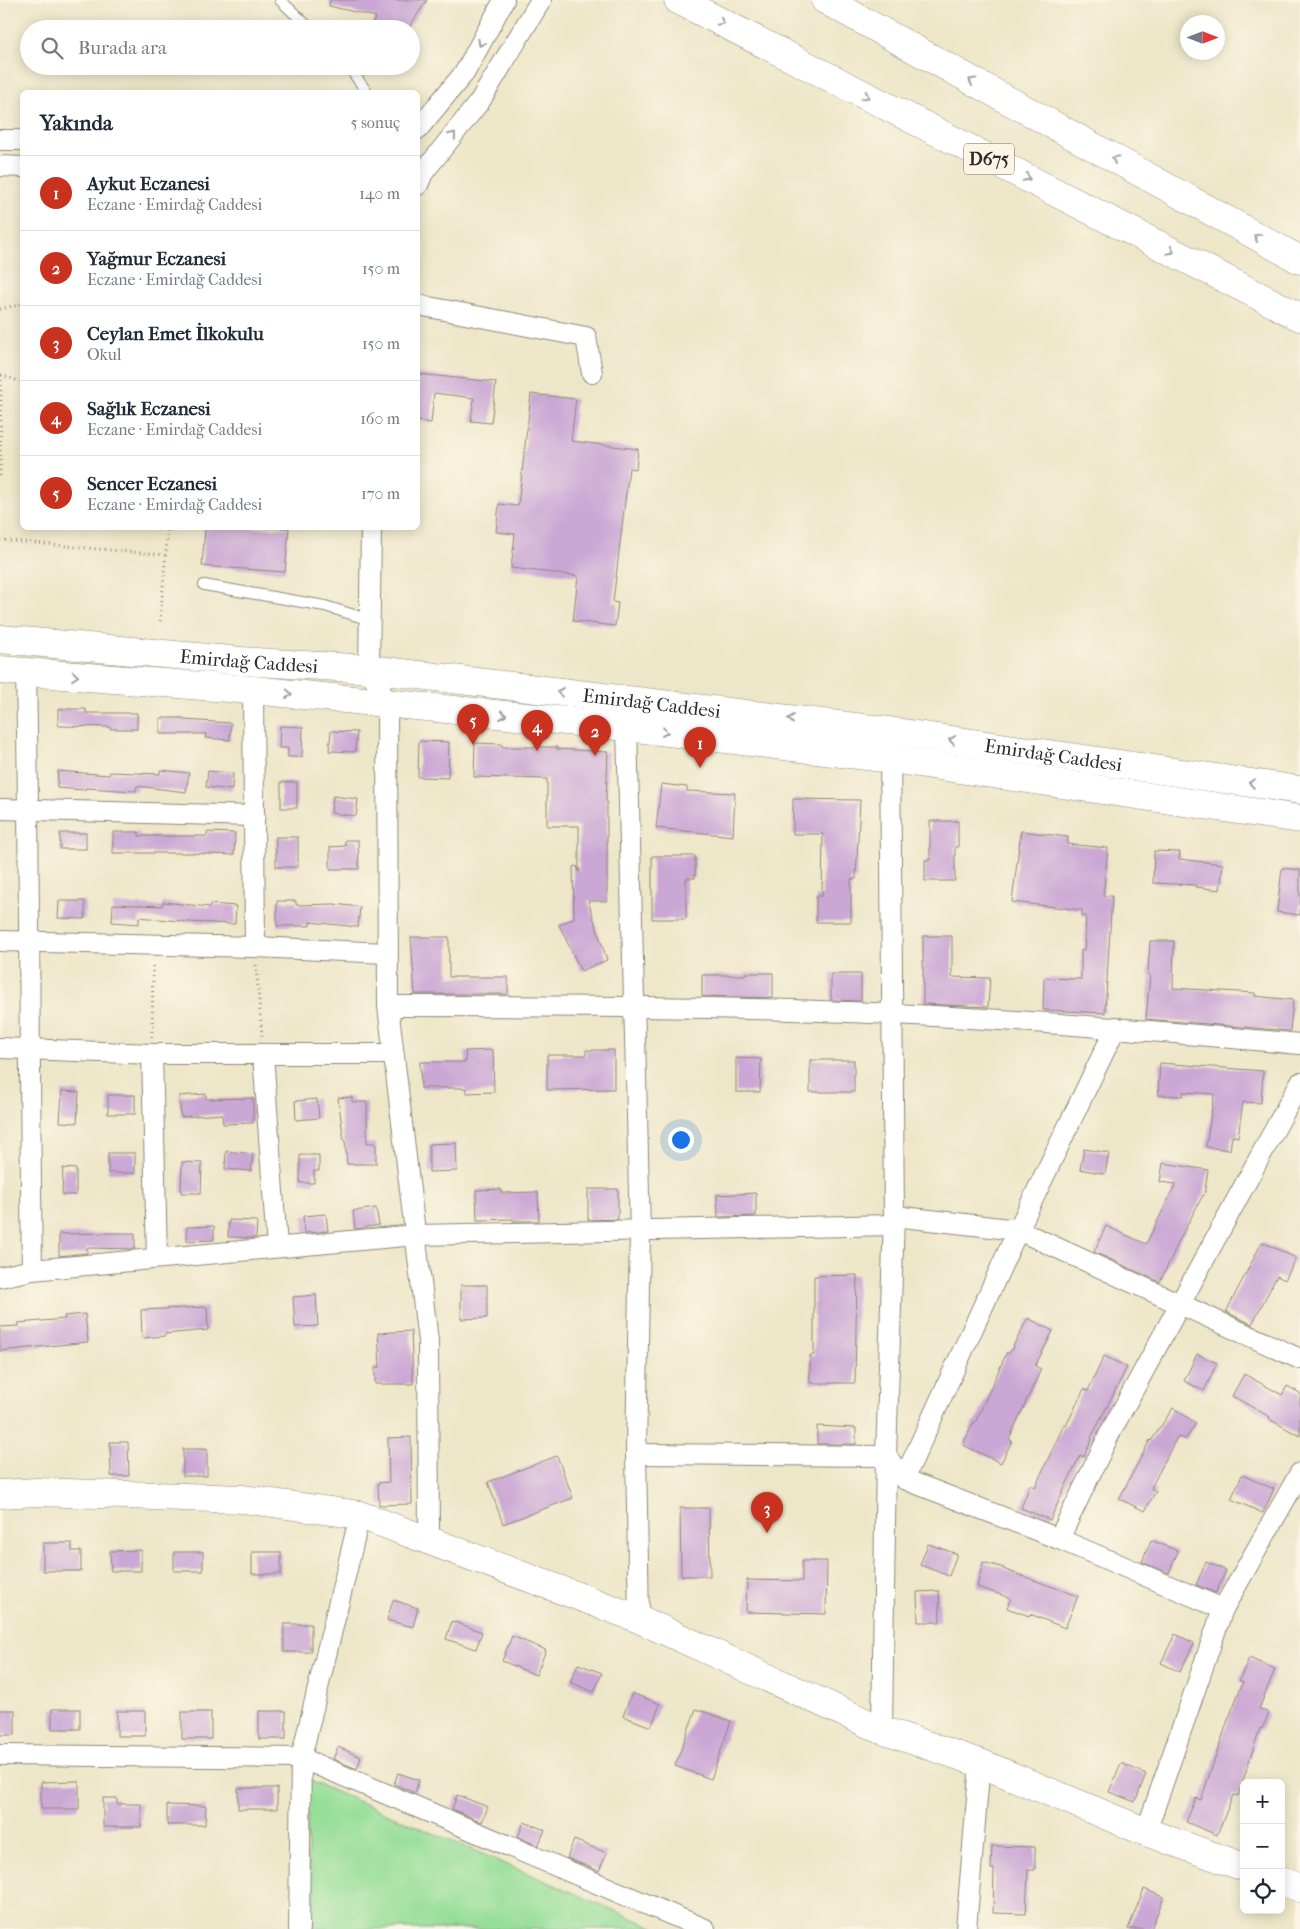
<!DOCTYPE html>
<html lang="tr">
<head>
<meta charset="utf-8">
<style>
	:root { --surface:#fff; --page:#f2f2f3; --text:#1f2937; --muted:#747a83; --line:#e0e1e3; --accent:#c8321e }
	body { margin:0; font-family:"IM FELL French Canon",serif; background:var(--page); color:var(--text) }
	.controls { position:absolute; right:15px; bottom:15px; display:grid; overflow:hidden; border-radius:8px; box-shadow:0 2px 12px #0003 }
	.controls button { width:45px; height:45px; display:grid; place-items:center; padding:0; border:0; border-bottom:1px solid var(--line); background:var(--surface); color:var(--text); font:25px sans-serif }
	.compass { position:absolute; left:1180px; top:15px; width:45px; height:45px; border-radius:50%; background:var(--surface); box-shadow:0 2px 12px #0003; rotate:90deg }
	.you { position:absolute; left:680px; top:1139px; width:18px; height:18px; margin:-12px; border:4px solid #fff; border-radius:50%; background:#1a73e8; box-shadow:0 0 0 8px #1a73e833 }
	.badge { display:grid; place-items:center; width:32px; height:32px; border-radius:50%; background:var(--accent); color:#fff; font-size:16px; font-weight:700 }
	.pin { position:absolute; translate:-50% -41px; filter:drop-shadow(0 1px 2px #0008) }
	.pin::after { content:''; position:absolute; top:26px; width:18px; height:15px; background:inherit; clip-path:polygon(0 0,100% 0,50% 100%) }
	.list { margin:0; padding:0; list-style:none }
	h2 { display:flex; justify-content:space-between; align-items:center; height:65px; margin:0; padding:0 20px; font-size:21px }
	h2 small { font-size:16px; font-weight:400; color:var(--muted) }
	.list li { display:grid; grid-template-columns:32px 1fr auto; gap:15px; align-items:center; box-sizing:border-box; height:75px; padding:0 20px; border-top:1px solid var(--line) }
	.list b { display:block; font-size:19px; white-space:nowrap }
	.list p { margin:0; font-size:16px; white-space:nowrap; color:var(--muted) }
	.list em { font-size:16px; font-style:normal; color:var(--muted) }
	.icon { flex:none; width:28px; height:28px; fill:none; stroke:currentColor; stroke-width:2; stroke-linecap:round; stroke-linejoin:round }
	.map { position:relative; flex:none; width:1300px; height:1929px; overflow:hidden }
	.search { position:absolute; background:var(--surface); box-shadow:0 2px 12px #0003; left:20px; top:20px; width:400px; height:55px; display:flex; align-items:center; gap:12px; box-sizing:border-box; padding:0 18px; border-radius:28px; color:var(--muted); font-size:19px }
	.panel { position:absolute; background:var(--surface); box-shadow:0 2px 12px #0003; left:20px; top:90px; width:400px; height:440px; border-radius:8px }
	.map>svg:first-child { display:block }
	.green { fill:#97de99; stroke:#618462 }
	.building { fill:#cba7d5 }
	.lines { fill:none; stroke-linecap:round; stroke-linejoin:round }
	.lane-casing { stroke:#8c887a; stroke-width:12 }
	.street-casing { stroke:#8c887a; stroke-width:22 }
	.secondary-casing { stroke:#8c887a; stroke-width:29 }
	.highway-casing { stroke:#8c887a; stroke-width:29 }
	.path { stroke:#8c887a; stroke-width:3; stroke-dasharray:1 4; stroke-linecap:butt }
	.lane { stroke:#fff; stroke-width:10 }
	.street { stroke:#fff; stroke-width:20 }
	.secondary { stroke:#fff; stroke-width:28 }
	.highway { stroke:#fff; stroke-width:28 }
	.oneway { stroke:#a0a0a0 }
	.labels { text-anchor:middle; stroke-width:4; stroke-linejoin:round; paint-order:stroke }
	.shield { fill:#fcf5e5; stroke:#6a6863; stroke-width:1 }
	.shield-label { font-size:18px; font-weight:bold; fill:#2b2b2b }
	.street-label { font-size:19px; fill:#2b2b2b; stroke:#fcf5e5 }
</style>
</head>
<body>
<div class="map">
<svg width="1300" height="1929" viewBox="0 0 1300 1929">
	<rect width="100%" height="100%" fill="#fcf5e5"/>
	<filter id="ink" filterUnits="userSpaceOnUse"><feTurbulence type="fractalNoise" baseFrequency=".02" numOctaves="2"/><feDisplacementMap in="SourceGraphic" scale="10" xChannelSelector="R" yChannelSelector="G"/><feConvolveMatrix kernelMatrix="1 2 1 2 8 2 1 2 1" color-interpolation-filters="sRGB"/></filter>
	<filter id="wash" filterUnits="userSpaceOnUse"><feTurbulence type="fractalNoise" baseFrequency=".0096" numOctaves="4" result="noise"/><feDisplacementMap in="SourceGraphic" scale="20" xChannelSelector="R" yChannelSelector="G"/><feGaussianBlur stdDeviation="1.12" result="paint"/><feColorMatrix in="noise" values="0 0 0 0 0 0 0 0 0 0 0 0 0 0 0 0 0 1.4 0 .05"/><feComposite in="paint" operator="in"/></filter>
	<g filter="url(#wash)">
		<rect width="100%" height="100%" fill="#ede6c8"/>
		<polygon class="green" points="306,1779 658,1929 310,1929"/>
		<g id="blocks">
			<g class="building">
				<polygon points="330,0 427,0 408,29 369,29 376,17 329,6"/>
				<polygon points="418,374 496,382 491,423 471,421 474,398 434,393 431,423 418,421"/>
				<polygon points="531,394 576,399 571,441 638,449 636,469 629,468 613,602 618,603 615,626 573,621 578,576 511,568 515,534 496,532 499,504 518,506"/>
				<polygon points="205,528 289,528 285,572 202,566"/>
				<polygon points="58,709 86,709 86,713 137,713 137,729 110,729 110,727 58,726"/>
				<polygon points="160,718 184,718 184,720 231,723 230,740 205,738 206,734 160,734"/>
				<polygon points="280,726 303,727 302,757 288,757 288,748 279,748"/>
				<polygon points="331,731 357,732 355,752 329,751"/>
				<polygon points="419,741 449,742 448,778 418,777"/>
				<polygon points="475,743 502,744 502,747 557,747 557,749 608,752 606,801 607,801 607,901 588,901 607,960 581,971 559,925 574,918 573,867 577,866 579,872 579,826 547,826 547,779 474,777"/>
				<polygon points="160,770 189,773 186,792 137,786 136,791 85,788 85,790 57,788 58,771 109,775 110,772 160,774"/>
				<polygon points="208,771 233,773 232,790 206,787"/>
				<rect x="281" y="782" width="16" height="26"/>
				<polygon points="661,784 687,787 687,791 735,793 733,836 656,828"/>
				<polygon points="333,796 358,799 356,816 331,813"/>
				<polygon points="793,799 860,800 856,879 851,879 851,922 816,922 816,896 822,896 823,834 793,834"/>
				<polygon points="930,821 958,821 958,847 955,847 955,881 925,881 925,860 930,860"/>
				<polygon points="1021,831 1068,837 1067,844 1108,848 1103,896 1112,896 1105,1013 1043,1010 1044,978 1081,979 1081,950 1084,950 1086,916 1082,916 1082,910 1012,902"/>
				<polygon points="113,832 139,832 139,836 207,836 207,832 235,833 234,855 189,853 113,853"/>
				<rect x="60" y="833" width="26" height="16"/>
				<rect x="276" y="837" width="22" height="30"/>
				<polygon points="345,840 358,840 359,869 330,869 330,847 345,846"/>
				<polygon points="1154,851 1180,852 1179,859 1223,864 1220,890 1195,887 1196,885 1153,883"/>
				<polygon points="652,856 695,856 695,878 686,878 686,919 652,919"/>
				<polygon points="1282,868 1300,870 1300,915 1277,912"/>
				<polygon points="59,901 85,901 85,919 58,918"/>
				<polygon points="277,901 296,901 296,905 334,904 360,907 358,927 310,922 310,926 277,926"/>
				<polygon points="163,902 210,907 210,904 236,906 235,924 189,922 139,917 139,924 112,922 113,904 162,906"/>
				<polygon points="923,936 952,936 952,977 990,978 988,1007 923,1004"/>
				<polygon points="411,937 449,937 449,977 508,977 508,994 415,994"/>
				<polygon points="1150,941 1174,941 1173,988 1255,993 1255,996 1293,1000 1290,1031 1146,1019 1150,975 1148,975"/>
				<polygon points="745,973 773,973 773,998 702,996 702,975 745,975"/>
				<polygon points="831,974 861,974 861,1001 831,1000"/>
				<polygon points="493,1050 494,1092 467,1093 466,1088 421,1088 420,1062 466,1062 465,1051"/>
				<polygon points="586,1050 614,1050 614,1089 547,1090 547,1055 586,1055"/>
				<polygon points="736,1058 761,1059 760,1092 736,1092"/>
				<rect x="810" y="1060" width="44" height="32"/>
				<polygon points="1160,1063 1263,1071 1261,1103 1243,1102 1238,1137 1232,1136 1230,1150 1206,1147 1214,1094 1183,1092 1183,1096 1158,1095"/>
				<polygon points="62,1091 79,1092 77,1123 60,1122"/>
				<polygon points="206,1094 206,1099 253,1098 253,1123 223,1124 222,1114 181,1117 179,1096"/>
				<rect x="108" y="1095" width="27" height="19"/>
				<polygon points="352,1097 352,1102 367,1102 367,1143 376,1143 376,1164 347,1164 345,1141 344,1141 338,1098"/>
				<polygon points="317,1099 319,1118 296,1120 295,1101"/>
				<polygon points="456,1143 457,1171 429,1172 429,1144"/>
				<polygon points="1084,1149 1109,1153 1105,1174 1080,1169"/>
				<polygon points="226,1151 253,1154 251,1171 225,1169"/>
				<rect x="108" y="1153" width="27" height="20"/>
				<polygon points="300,1155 319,1155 319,1171 314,1171 314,1183 300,1183"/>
				<polygon points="182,1162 202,1163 201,1193 181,1193"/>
				<polygon points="1163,1163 1208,1170 1204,1196 1203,1195 1180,1239 1160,1282 1094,1252 1106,1226 1146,1244 1176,1184 1160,1182"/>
				<polygon points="63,1168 76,1169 76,1195 62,1195"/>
				<polygon points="501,1189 501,1193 538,1192 539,1221 513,1221 513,1219 477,1220 476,1190"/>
				<polygon points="588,1189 618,1189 618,1219 588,1220"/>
				<polygon points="756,1193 756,1216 718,1217 717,1195"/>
				<polygon points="376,1208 379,1225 355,1229 353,1211"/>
				<polygon points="326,1214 328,1231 304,1233 303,1216"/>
				<polygon points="229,1220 257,1221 256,1238 228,1237"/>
				<polygon points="214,1226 214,1240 187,1241 187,1227"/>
				<polygon points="110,1233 135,1233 135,1249 87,1248 87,1253 59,1256 59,1234"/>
				<polygon points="1262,1242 1296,1258 1285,1280 1277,1276 1252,1324 1226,1312"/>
				<polygon points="857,1275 855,1383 810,1383 810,1355 814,1355 814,1276"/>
				<polygon points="461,1285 487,1285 487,1318 461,1319"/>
				<polygon points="316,1295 318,1326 295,1327 293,1297"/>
				<polygon points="207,1307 208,1330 165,1334 165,1336 142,1338 141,1310"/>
				<polygon points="85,1314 88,1342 0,1351 0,1327 19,1326 18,1323 65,1319 64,1316"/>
				<polygon points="1028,1318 1053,1331 1035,1366 1041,1369 1009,1439 1012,1441 1001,1463 963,1445 973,1423 975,1423 1007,1352 1009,1354"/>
				<polygon points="411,1331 413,1384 375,1384 375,1367 380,1367 378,1333"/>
				<polygon points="1197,1354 1217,1363 1204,1391 1184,1381"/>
				<polygon points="1104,1356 1127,1367 1091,1438 1092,1439 1084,1457 1080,1455 1050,1520 1021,1508 1030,1485 1035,1487 1064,1425 1066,1426 1084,1389 1088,1391"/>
				<polygon points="1244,1374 1282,1395 1287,1386 1300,1393 1300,1436 1269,1419 1270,1417 1232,1396"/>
				<polygon points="1173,1408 1196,1423 1186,1439 1177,1437 1151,1488 1156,1491 1145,1511 1119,1499 1150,1440 1151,1441"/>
				<polygon points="817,1426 856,1428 856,1444 817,1444"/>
				<polygon points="411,1437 412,1504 379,1505 378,1483 389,1482 388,1438"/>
				<polygon points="110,1442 128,1442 129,1476 111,1476"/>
				<rect x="183" y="1449" width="24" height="27"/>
				<polygon points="557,1456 573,1498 503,1524 488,1482"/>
				<polygon points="1242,1475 1274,1489 1263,1513 1231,1499"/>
				<polygon points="680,1508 709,1508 710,1576 681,1576"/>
				<polygon points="1151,1540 1178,1551 1169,1573 1142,1562"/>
				<polygon points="43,1543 72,1543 72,1551 81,1551 81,1571 43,1571"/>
				<polygon points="928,1544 957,1554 949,1576 920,1565"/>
				<polygon points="141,1550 141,1571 111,1571 110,1551"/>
				<rect x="174" y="1552" width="29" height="19"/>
				<rect x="252" y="1552" width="29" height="22"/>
				<polygon points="802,1561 827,1561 826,1614 746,1612 747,1580 802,1581"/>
				<polygon points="983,1562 1004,1568 1003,1569 1078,1596 1065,1628 1030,1614 1029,1616 1007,1608 1011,1598 977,1587"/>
				<polygon points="1206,1562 1226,1570 1216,1593 1196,1585"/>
				<polygon points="939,1591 940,1622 918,1622 917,1592"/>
				<polygon points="393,1600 418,1608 413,1627 387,1620"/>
				<polygon points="452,1621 482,1632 476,1649 446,1639"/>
				<rect x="284" y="1624" width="27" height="28"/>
				<polygon points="1175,1634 1194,1643 1180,1672 1161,1663"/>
				<polygon points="512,1636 546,1650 536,1675 502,1661"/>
				<polygon points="1249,1658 1275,1669 1259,1709 1269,1713 1262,1729 1260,1728 1238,1796 1233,1795 1217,1835 1186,1822 1196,1798 1201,1800 1228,1720 1243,1682 1239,1681"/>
				<polygon points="578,1664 602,1673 594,1692 570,1682"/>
				<polygon points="632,1693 660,1704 651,1727 623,1716"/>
				<rect x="52" y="1709" width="28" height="20"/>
				<polygon points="696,1709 731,1721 711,1779 675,1766"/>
				<rect x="0" y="1710" width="15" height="25"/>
				<rect x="117" y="1711" width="28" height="25"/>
				<rect x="259" y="1711" width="27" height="28"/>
				<rect x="182" y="1712" width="29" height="27"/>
				<polygon points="338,1747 361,1757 357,1769 333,1759"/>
				<polygon points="1121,1763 1146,1774 1135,1802 1109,1792"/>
				<polygon points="398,1773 419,1780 415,1793 394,1784"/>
				<polygon points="79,1781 79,1809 41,1809 41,1782"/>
				<rect x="238" y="1788" width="39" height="21"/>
				<polygon points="457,1795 488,1807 482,1822 452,1809"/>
				<polygon points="103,1798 117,1798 117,1804 141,1804 141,1827 103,1827"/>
				<polygon points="167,1805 206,1806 205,1825 167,1825"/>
				<polygon points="524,1822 545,1830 538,1846 518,1837"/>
				<polygon points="574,1840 607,1853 599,1871 567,1858"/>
				<polygon points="992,1846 1035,1847 1035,1870 1028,1870 1026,1914 993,1913 994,1869 991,1869"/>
				<polygon points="1144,1889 1164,1897 1151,1929 1128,1929"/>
			</g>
		</g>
	</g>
	<g filter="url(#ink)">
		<use href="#blocks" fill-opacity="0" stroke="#8c887a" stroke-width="1"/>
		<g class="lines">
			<g class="lane-casing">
				<g id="lane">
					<polyline points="280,0 311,29"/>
					<polyline points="348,66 367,92"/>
					<polyline points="204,585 325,606 370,620"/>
				</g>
			</g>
			<g class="street-casing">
				<g id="street">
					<polyline points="418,129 465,72 504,0"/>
					<polyline points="0,140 22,140"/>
					<polyline points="0,166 22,167"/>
					<polyline points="418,185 423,173 480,101 541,0"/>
					<polyline points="418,305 586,337 592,373"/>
					<polyline points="371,528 369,669 387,703 388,1006 428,1341 429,1540"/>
					<path d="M26 672C30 871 29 1071 32 1270"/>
					<polyline points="253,690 255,947"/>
					<polyline points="627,727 640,1232 636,1454 639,1619"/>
					<polyline points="0,809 255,816"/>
					<polyline points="0,941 255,947 387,953"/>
					<path d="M388 1006C556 1006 724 1006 893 1014 1029 1020 1164 1032 1300 1044"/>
					<polyline points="0,1048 152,1054 393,1054"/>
					<polyline points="152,1054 157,1258"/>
					<polyline points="263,1054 277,1247"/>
					<polyline points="894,1216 1018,1230 1300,1359"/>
					<polyline points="0,1277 32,1270 416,1235 894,1225"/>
					<polyline points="636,1454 886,1456 904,1479 1018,1230 1116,1027"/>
					<polyline points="904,1479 1059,1539 1223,1609"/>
					<polyline points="1059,1539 1111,1431 1300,1083"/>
					<polyline points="882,1730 886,1456 894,1216 890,745"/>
					<polyline points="0,1755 301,1758 705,1929"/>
					<polyline points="1146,1832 1223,1609 1300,1473"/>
					<polyline points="299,1929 301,1758 360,1515"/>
					<polyline points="966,1929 980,1763"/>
				</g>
			</g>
			<g class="secondary-casing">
				<g id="secondary">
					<path id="s1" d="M0 639 241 661 369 669 889 731 1300 790"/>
					<polyline points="0,670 253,690 627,727 891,759 1300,819"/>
					<polyline points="0,1494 37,1492 243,1499 360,1515 639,1619 882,1730 980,1763 1146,1832 1244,1867"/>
					<polyline points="1281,1881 1300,1888"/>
				</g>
			</g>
			<g class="highway-casing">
				<g id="highway">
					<polyline points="678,0 1300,317"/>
					<polyline points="825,0 1300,260"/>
				</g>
			</g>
			<g class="path">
				<polyline points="0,309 22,304"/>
				<polyline points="1,375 22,382"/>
				<polyline points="0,476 1,375"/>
				<polyline points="0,540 165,555"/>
				<polyline points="160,621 168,528"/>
				<polyline points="256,965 262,1036"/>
				<polyline points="152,1037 153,963"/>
			</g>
			<use href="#lane" class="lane"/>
			<use href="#street" class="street"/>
			<use href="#secondary" class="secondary"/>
			<use href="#highway" class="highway"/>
		</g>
		<defs><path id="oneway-chevron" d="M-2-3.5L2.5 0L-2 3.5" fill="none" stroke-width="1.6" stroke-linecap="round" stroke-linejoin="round" transform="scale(1.25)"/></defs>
		<g class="oneway">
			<use href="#oneway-chevron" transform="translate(721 22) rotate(27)"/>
			<use href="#oneway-chevron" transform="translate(481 43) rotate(119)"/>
			<use href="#oneway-chevron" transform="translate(972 81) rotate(-151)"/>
			<use href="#oneway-chevron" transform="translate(866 96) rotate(27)"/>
			<use href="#oneway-chevron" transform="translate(453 135) rotate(-52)"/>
			<use href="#oneway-chevron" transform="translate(1115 159) rotate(-151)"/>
			<use href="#oneway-chevron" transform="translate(1027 178) rotate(27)"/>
			<use href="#oneway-chevron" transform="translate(1257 237) rotate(-151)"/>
			<use href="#oneway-chevron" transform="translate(1171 251) rotate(27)"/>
			<use href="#oneway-chevron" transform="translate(75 676) rotate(5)"/>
			<use href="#oneway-chevron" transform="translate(560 692) rotate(-173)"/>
			<use href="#oneway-chevron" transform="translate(289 694) rotate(5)"/>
			<use href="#oneway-chevron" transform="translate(503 715) rotate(6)"/>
			<use href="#oneway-chevron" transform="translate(791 719) rotate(-173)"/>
			<use href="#oneway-chevron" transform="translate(665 732) rotate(7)"/>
			<use href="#oneway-chevron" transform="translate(952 740) rotate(-172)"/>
			<use href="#oneway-chevron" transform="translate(1252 783) rotate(-172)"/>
		</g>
	</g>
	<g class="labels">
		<rect class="shield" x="964" y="143.5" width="50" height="31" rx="4"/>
		<g class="shield-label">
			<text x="989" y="165">D675</text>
		</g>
		<g class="street-label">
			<text dy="7" stroke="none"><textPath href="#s1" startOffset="250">Emirdağ Caddesi</textPath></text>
			<text dy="7" stroke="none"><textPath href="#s1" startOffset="655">Emirdağ Caddesi</textPath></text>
			<text dy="7" stroke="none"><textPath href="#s1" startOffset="1060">Emirdağ Caddesi</textPath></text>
		</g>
	</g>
</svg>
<div class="controls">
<button>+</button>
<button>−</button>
<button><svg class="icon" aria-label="locate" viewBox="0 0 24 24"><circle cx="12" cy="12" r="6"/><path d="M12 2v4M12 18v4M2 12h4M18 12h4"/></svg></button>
</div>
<svg class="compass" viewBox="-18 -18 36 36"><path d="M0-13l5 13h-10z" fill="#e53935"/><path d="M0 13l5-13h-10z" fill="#747a83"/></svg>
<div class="you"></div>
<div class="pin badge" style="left:700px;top:768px">1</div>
<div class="pin badge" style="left:595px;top:756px">2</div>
<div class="pin badge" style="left:767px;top:1533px">3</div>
<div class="pin badge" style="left:537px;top:751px">4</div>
<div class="pin badge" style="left:473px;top:745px">5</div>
<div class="search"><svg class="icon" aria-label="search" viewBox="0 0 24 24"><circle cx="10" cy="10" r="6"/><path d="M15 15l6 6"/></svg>Burada ara</div>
<section class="panel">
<h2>Yakında<small>5 sonuç</small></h2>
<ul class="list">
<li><span class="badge">1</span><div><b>Aykut Eczanesi</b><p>Eczane · Emirdağ Caddesi</p></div><em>140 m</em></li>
<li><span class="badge">2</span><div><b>Yağmur Eczanesi</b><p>Eczane · Emirdağ Caddesi</p></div><em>150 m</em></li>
<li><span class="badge">3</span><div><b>Ceylan Emet İlkokulu</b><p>Okul</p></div><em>150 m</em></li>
<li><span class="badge">4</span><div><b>Sağlık Eczanesi</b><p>Eczane · Emirdağ Caddesi</p></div><em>160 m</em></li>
<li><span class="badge">5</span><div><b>Sencer Eczanesi</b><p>Eczane · Emirdağ Caddesi</p></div><em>170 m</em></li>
</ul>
</section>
</div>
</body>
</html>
